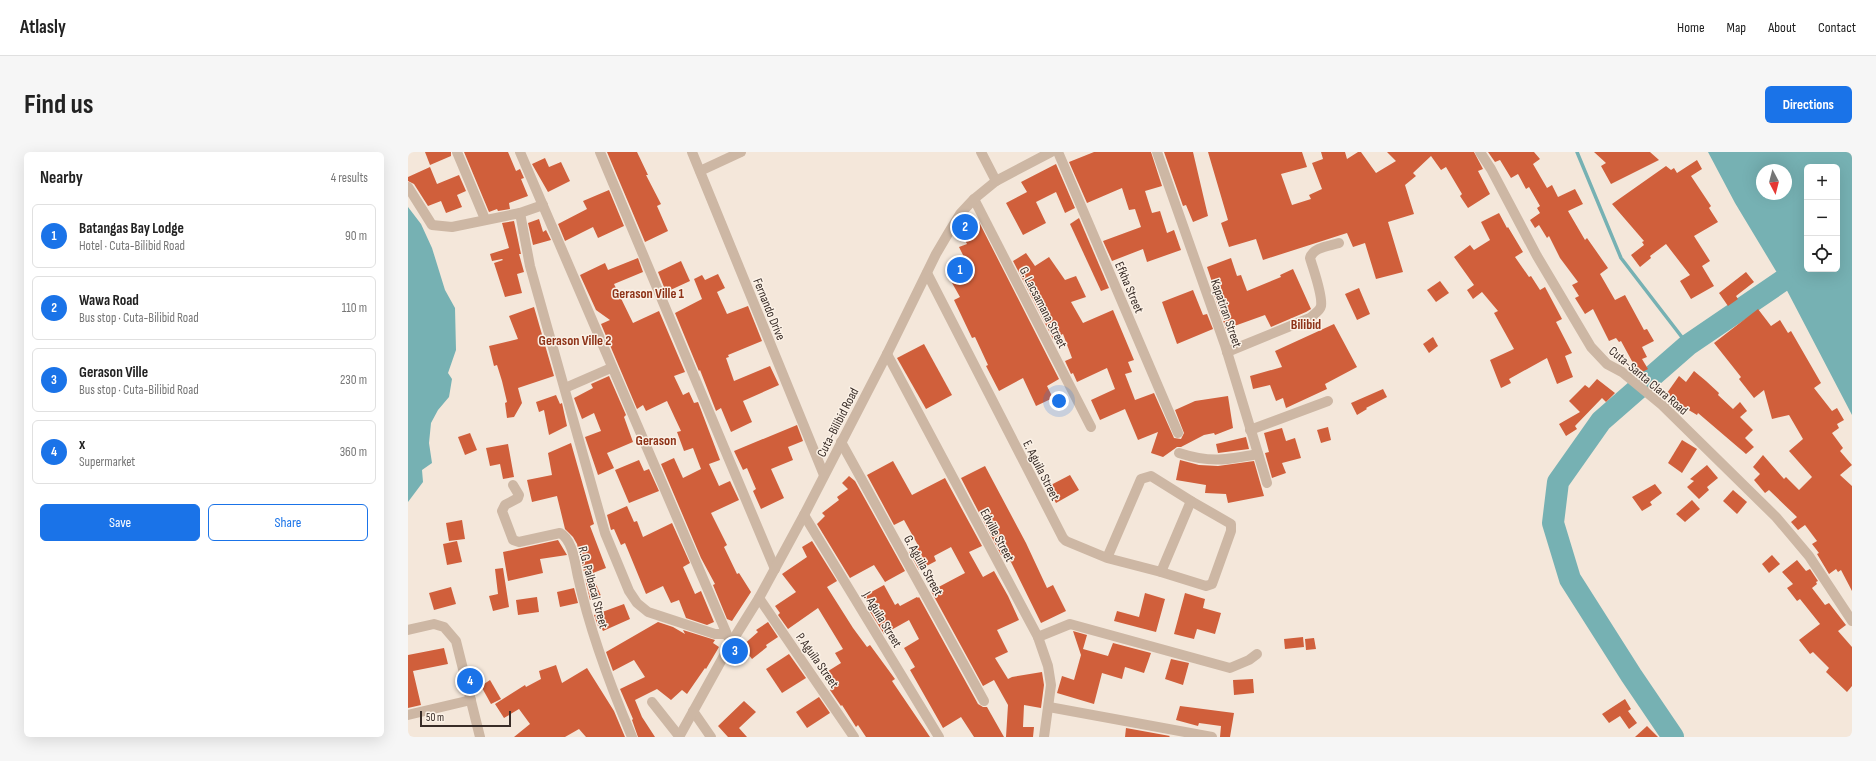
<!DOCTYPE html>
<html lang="en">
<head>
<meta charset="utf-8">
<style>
	:root { --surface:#fff; --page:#f6f6f6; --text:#222; --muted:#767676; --line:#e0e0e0; --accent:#1a73e8 }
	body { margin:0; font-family:"Sofia Sans Condensed",sans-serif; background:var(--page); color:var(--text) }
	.controls { position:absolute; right:12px; top:12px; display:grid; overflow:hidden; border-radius:6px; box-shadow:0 4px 16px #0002 }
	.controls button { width:36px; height:36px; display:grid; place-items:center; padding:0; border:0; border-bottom:1px solid var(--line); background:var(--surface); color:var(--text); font:20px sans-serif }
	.compass { position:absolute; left:1348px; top:12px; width:36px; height:36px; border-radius:50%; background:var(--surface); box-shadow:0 4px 16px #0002; rotate:173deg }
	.scale { position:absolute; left:12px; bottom:10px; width:91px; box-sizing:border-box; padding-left:4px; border:2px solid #382c27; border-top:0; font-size:11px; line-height:14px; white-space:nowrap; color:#382c27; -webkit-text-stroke:3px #fbf1e6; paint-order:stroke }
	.you { position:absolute; left:651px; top:249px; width:14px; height:14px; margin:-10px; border:3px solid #fff; border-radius:50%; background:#1a73e8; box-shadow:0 0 0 6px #1a73e833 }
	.badge { display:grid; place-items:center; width:26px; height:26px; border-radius:50%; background:var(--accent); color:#fff; font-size:13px; font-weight:700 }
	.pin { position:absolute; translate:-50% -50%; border:2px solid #fff; box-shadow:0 1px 4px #0006 }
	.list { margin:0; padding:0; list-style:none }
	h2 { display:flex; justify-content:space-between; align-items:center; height:52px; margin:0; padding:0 16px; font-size:17px }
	h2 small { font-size:13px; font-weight:400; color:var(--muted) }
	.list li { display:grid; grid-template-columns:26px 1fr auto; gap:12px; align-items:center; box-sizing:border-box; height:64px; margin:0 8px 8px; padding:0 8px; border:1px solid var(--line); border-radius:6px }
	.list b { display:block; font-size:15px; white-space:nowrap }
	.list p { margin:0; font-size:13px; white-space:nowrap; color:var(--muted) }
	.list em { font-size:13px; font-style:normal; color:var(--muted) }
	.actions { display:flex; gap:8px; padding:12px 16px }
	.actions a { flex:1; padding:9px 0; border:1px solid var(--accent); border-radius:6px; text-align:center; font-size:14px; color:var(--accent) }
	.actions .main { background:var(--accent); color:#fff }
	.icon { flex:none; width:22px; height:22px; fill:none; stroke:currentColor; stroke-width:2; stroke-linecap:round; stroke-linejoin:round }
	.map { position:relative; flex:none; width:1444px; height:585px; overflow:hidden; border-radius:6px }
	header { display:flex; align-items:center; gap:24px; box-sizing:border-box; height:56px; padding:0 20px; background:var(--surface); border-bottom:1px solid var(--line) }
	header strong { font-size:19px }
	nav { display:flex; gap:22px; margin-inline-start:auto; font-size:14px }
	.intro { display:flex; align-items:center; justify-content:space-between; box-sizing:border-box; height:96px; padding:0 24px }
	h1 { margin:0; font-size:28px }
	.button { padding:10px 18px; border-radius:6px; background:var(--accent); color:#fff; font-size:14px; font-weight:700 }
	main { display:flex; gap:24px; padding:0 24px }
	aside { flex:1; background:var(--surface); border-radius:6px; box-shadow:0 4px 16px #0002 }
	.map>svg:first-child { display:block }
	.water { fill:#76b1b3; fill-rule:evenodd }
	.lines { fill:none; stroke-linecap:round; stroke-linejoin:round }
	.stream { stroke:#76b1b3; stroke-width:3.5 }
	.river { stroke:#76b1b3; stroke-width:22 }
	.building { fill:#d05f3b }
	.minor { stroke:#cdb7a4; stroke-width:10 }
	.labels { text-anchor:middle; stroke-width:3; stroke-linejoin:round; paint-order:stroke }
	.street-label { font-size:13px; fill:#382c27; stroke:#fbf1e6 }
	.neighbourhood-label { font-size:14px; font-weight:bold; fill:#8e3419; stroke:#fbf1e6 }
</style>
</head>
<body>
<header>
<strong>Atlasly</strong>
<nav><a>Home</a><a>Map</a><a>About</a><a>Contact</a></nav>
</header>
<div class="intro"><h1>Find us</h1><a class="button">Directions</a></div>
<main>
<aside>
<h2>Nearby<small>4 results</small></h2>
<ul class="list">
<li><span class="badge">1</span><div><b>Batangas Bay Lodge</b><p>Hotel · Cuta-Bilibid Road</p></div><em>90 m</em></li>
<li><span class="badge">2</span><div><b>Wawa Road</b><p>Bus stop · Cuta-Bilibid Road</p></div><em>110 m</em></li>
<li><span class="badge">3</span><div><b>Gerason Ville</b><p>Bus stop · Cuta-Bilibid Road</p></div><em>230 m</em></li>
<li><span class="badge">4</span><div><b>x</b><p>Supermarket</p></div><em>360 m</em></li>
</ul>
<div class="actions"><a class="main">Save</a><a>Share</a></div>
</aside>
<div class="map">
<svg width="1444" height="585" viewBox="0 0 1444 585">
	<rect width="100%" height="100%" fill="#f4e7da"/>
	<g class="water">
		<path d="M1300 0H1444V263L1374 129 1327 51ZM1399 15H1429V117H1399ZM1354 18H1378V42H1354Z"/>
		<polygon points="0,55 13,72 24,96 37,138 47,156 48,198 40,221 44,227 41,245 30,258 23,271 21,291 24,311 14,318 15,330 0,350"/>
	</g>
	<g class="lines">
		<polyline class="stream" points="1169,0 1213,106 1280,193"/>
		<polyline class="river" points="1265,585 1223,523 1162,427 1145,371 1150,330 1193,269 1280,193 1374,129"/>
	</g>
	<g class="building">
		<polygon points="17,0 43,0 43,4 22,13"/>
		<polygon points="56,0 100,0 108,19 112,17 116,26 113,27 120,44 101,51 102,57 90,59 89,57 81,60"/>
		<polygon points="199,0 229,0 240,23 238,23 253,52 249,54 260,79 237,90"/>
		<polygon points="686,0 743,0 754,34 737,39 744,61 752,59 759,81 766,78 773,98 739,110 735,97 704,109 695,89 733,75 727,57 721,58 714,36 679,51 661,10"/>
		<polygon points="756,0 785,0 800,64 785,70 778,53 775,54"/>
		<polygon points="800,0 894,0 899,15 873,22 884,53 903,47 901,43 914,37 904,11 915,7 913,0 937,0 939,7 950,0 953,0 968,21 988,9 979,0 1066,0 1075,17 1070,19 1082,42 1060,56 1052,44 1054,42 1038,15 1033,18 1023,4 1005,21 1008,24 997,33 1006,62 980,70 995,120 968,127 957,91 945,95 939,81 855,108 848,87 821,95 813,71 820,68"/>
		<polygon points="1080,0 1126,0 1132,7 1125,12 1139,36 1144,33 1150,45 1167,37 1175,52 1160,59 1177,88 1179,86 1200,116 1192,122 1207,148 1217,143 1236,178 1239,177 1246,189 1234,195 1239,205 1234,207 1240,217 1231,222 1213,189 1211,190 1208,186 1201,189 1185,157 1177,162 1167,146 1171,144 1164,133 1170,130 1152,106 1141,84 1139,86 1131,73 1127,76 1122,68 1132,61 1129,56 1132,54 1121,35 1118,37 1110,22 1103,26 1092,8 1087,10"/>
		<polygon points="1186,0 1242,0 1251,8 1203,32 1193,14 1198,11"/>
		<polygon points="137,6 141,15 153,10 162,29 140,40 124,12"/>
		<polygon points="1289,8 1294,17 1283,24 1303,54 1301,56 1310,70 1286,84 1302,109 1294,114 1306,134 1283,147 1272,129 1282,123 1258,92 1242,104 1243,106 1232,115 1223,103 1236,93 1234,90 1236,89 1204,52 1258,14 1263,18 1266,16 1269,21"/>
		<polygon points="648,12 667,56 657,61 648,40 628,50 638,71 615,83 598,51 619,40 613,30"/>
		<polygon points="22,15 29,32 51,23 58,39 49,43 54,55 38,61 33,49 20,54 6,32 0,29 0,25"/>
		<polygon points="201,38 216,74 190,86 185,75 157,89 150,72 179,57 175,49"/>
		<polygon points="1091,61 1099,76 1100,75 1115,100 1107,105 1121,125 1123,124 1132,138 1137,135 1154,167 1148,170 1164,201 1157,204 1165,225 1149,232 1139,206 1101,227 1103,231 1093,236 1082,208 1106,197 1086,161 1090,159 1074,140 1065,147 1059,138 1066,133 1046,105 1062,93 1066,98 1082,88 1073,70"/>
		<polygon points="671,66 701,136 693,139 662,72"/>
		<polygon points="131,67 135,80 138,78 143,88 125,93 120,71"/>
		<polygon points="106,69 113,102 111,102 116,120 109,122 114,141 97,145 86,111 95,108 94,107 84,109 82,102 101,96 94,71"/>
		<polygon points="571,70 651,227 639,234 645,246 628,254 615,226 591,239 578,214 580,213 567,185 564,186 546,148 552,145 539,122 542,113 557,107 551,95 559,92 553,80"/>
		<polygon points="618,101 627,114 641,105 657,128 668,124 678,145 663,150 675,171 705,158 726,208 720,210 724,220 717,222 727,248 746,241 766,286 773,287 776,281 767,258 787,249 820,244 825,276 807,283 806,281 796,283 773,295 769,295 755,305 743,301 750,280 730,288 717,257 692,268 683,248 707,237 699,216 669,230 665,221 663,222 657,209 664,206 655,182 645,187 605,109"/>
		<polygon points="230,106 235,120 206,132 225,171 251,159 277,220 266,224 275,243 281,240 286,251 290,250 312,308 301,312 311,334 322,329 331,348 303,361 319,393 316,395 329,422 331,421 343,440 324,469 319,467 305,433 307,432 293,406 253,312 266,306 275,326 293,317 285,296 276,299 269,280 273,279 259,249 238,259 235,253 229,257 193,172 202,168 188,158 172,123 197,111 200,118"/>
		<polygon points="823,106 829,124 833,123 839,139 873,125 872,123 885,117 903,157 898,160 863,175 857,163 818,177 803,134 805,133 799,115"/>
		<polygon points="273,109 282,129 258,140 250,120"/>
		<polygon points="1338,120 1346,130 1328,144 1330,147 1320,154 1311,141"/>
		<polygon points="310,122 317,136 309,140 319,162 340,154 354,189 320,203 321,205 318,206 326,229 362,214 371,233 335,249 344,270 323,280 313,256 308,259 292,218 291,219 267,161 294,147 286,127 294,123 297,128"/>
		<polygon points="1032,129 1041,141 1028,150 1019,138"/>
		<polygon points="951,136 962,162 949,168 937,142"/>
		<polygon points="785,138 795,163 799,162 805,177 769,192 754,150"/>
		<polygon points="126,155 146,224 110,236 114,251 106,265 99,266 97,251 99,250 94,229 89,213 86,214 81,194 110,187 101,164"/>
		<polygon points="1350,157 1363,174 1372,168 1380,181 1383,179 1413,231 1406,236 1424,259 1429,256 1436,268 1429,272 1431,276 1424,281 1435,296 1432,299 1444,313 1432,323 1444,334 1444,439 1433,418 1430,420 1428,417 1421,422 1409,402 1411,401 1404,392 1409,389 1397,373 1390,378 1383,370 1389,365 1361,338 1357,341 1346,328 1352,322 1345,315 1355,303 1376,327 1378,325 1391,338 1404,325 1381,299 1395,287 1381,263 1364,267 1356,238 1346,246 1331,227 1333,225 1306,191"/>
		<polygon points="926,172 949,215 917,232 919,237 878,256 875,246 868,249 862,233 845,237 842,224 874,215 867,199"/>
		<polygon points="1025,185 1030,194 1021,201 1015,192"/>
		<polygon points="516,192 544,243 518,257 489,206"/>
		<polygon points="1286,219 1298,229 1311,241 1310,243 1325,257 1332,250 1339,259 1332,265 1345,278 1337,286 1346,295 1338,302 1290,261 1289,263 1274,254 1259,241 1271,224 1278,230"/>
		<polygon points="201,224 218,263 216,265 225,290 199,301 206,316 190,323 177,285 193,279 186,261 174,267 166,246 185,236 183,232"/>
		<polygon points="1189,227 1207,241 1198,250 1194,246 1167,274 1169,277 1158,284 1151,272 1172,260 1161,249 1177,233 1181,236"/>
		<polygon points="975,237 979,245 958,256 959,257 949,263 943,251"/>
		<polygon points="148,243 152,252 154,251 159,274 141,283 136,258 131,260 128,250"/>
		<polygon points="389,273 395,289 380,295 385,308 363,317 376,346 353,357 345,339 348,337 339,316 335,318 326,299"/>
		<polygon points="920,275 923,288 913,291 909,278"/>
		<polygon points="874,276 878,289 887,286 893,306 874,311 878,321 864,326 857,301 861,300 856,281"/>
		<polygon points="62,281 69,298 57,303 50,285"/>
		<polygon points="838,285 841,297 810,301 808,292"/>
		<polygon points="1274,288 1289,297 1274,321 1260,311"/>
		<polygon points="163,291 186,372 182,374 198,416 177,424 169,392 165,385 157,377 149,344 124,350 119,328 144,323 140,301"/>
		<polygon points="100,292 106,325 95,327 92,312 82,314 78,296"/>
		<polygon points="231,308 236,319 241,317 251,339 221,351 207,318"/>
		<polygon points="772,308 791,313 810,314 846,309 856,344 820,351 818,342 797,341 798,333 768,328"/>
		<polygon points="485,309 504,343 537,326 574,394 561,400 575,425 586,419 600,444 611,468 589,478 600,500 587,506 600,527 604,525 634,520 636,533 633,556 616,553 615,575 626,575 625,585 598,585 600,553 586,528 575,534 523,439 557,421 543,395 526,404 528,409 511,418 501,400 511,395 496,368 486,373 459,323"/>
		<polygon points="1299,313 1310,326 1299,335 1301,338 1291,347 1279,335 1286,329 1282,327"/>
		<polygon points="577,314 618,391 639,436 645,433 658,459 633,471 598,400 593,403 553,326"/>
		<polygon points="662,323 671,338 648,351 639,335"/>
		<polygon points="441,324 447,329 497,419 477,430 466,413 442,426 409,372 417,364 414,361 431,348 429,345 440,337 434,331"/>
		<polygon points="1247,332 1254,341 1242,350 1244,353 1234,359 1224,345"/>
		<polygon points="1325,338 1339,350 1329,362 1315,349"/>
		<polygon points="1284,348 1292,357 1277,370 1268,362"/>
		<polygon points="219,354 226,370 229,369 235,385 264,371 282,411 275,415 287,442 293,439 306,470 299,473 278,466 271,448 263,451 255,434 238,442 217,391 213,393 206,377 203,378 199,363"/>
		<polygon points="54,368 57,387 41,389 38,371"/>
		<polygon points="150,388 159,403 132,407 135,421 100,429 95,400"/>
		<polygon points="49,389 54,410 39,413 35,392"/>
		<polygon points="404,389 429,429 419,435 445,476 459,495 462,493 487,527 484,529 522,585 458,585 450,573 448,575 434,553 433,554 422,538 425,536 417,521 433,511 427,501 435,497 410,456 380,477 370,463 372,461 367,454 388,440 374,422 399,405 394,395"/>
		<polygon points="1364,403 1372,412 1361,421 1354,412"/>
		<polygon points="1389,408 1398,419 1402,417 1410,429 1408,430 1409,432 1404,436 1417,453 1421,451 1438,473 1430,479 1444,495 1444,534 1439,540 1418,520 1421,516 1405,500 1402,502 1391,488 1412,472 1392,447 1389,449 1379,436 1385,432 1374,420"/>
		<polygon points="95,416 101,455 85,459 81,444 90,442 87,417"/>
		<polygon points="184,423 194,446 182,448 177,426"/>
		<polygon points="476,433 487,453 490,451 492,454 509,445 510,446 511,445 570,552 575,555 579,555 596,585 566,585 553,565 535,576 502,518 507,515 496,496 511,487 501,468 476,482 459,455 462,454 456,444"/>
		<polygon points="43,435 48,452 26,458 21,441"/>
		<polygon points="166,436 170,451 152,455 149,440"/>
		<polygon points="737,441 757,447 748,480 706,469 709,459 731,465"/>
		<polygon points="777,441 797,447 795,456 813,461 807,482 789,477 786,487 766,482"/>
		<polygon points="129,445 131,460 110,463 108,448"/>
		<polygon points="216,452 222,467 195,479 192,473 190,474 186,463"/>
		<polygon points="250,470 265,475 277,482 275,478 307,488 305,491 311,495 298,517 297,516 279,542 274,538 263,548 249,537 227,548 234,565 247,585 230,585 224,568 225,567 212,537 237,525 226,508 205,519 198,500"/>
		<polygon points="360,470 370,485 358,493 359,495 344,507 334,494 350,480 348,478"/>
		<polygon points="665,479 679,483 675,497 700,504 705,491 743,501 736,521 717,515 714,527 694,521 686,552 649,541 654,524 666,528 673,503"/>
		<polygon points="895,485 896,495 877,497 876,487"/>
		<polygon points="906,486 908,497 898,498 897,487"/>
		<polygon points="36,496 40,512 5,519 13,553 0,556 0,503"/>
		<polygon points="381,502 398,526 374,541 358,517"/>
		<polygon points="763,507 781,511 775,533 757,527"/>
		<polygon points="148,513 154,531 179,516 206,559 217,585 178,585 171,577 157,585 106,585 122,572 111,557 96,566 87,552 117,533 118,535 133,527 131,519"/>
		<polygon points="845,527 846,541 826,543 825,528"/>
		<polygon points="82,528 93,547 83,552 73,534"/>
		<polygon points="411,545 422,561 399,576 388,560"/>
		<polygon points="1217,547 1223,557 1220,559 1229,571 1221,577 1212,564 1201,571 1194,562"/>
		<polygon points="336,549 348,560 331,576 339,585 320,585 310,574"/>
		<polygon points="772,554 826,561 822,585 812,585 813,574 791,571 790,574 768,568"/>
		<polygon points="1239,574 1250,585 1227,585"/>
		<polygon points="718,576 762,584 761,585 717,585"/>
	</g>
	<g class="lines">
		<g class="minor">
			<polyline points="49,0 77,67"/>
			<polyline points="112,0 321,487"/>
			<polyline points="192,0 367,417"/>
			<polyline points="284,0 416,323"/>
			<polyline points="573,0 588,29"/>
			<polyline points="650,0 770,281"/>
			<polyline points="749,0 817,193 859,331"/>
			<polyline points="1072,0 1083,17 1129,104 1183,195 1199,212 1214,220 1254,253 1368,365 1401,404 1444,469"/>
			<polyline points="292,19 333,0"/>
			<polyline points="0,35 24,73 44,75 112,61 122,114 197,381 221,439 229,451 240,460 307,482 318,482"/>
			<polyline points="566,47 683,275"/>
			<polyline points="112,61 135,53"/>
			<polyline points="519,121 655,386 658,389 699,406 753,420 798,434 804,432 823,379 823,372 783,349 743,324 733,327 699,406"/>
			<path d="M819 200 902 166C906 162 912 159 913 154 915 143 905 117 902 106 905 95 922 94 931 91"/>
			<polyline points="479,202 630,485 640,514 643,533 636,585"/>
			<polyline points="157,236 203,216"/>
			<polyline points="842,278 920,249"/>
			<polyline points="433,290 576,549"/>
			<path d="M771 301C802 311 818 308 850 302"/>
			<path d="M105 333 111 343 110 346 97 353 94 359 105 388 111 390 152 381C165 388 167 412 170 425 182 480 202 533 224 585"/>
			<polyline points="396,363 531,585"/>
			<polyline points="753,420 783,349"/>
			<polyline points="351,446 446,585"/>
			<polyline points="0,478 26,472 36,475 48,489 72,585"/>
			<polyline points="630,485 662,472 822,516 841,508 849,502"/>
			<polyline points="244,550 271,584"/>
			<polyline points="641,555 804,585"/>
			<polyline points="285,559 303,585"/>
			<polyline points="0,563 63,548"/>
			<polyline points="271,585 323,491 351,446 396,363 479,202 528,102 541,80 552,62 566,47 588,29 643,0"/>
		</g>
	</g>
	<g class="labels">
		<g class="street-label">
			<text transform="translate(722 135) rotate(67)" y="5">Efkha Street</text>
			<text transform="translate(636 155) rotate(63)" y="5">G. Lacsamana Street</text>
			<text transform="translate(362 157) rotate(68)" y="5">Fernando Drive</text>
			<text transform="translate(819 161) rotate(71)" y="5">Kapatiran Street</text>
			<text transform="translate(1241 228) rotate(40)" y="5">Cuta-Santa Clara Road</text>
			<text transform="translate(429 270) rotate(-63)" y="5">Cuta-Bilibid Road</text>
			<text transform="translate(634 318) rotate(63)" y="5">E. Aguila Street</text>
			<text transform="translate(590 383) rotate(62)" y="5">Edville Street</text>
			<text transform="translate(516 413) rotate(61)" y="5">G. Aguila Street</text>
			<text transform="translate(186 435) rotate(75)" y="5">R.G. Palbacal Street</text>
			<text transform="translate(475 467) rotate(59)" y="5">J. Aguila Street</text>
			<text transform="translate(410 508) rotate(55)" y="5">P. Aguila Street</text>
		</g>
		<g class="neighbourhood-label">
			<text x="240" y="146">Gerason Ville 1</text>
			<text x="898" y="177">Bilibid</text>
			<text x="167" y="193">Gerason Ville 2</text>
			<text x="248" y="293">Gerason</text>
		</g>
	</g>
</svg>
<div class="controls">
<button>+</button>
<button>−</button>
<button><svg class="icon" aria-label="locate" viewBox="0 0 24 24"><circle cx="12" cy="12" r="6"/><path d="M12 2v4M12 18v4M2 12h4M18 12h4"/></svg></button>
</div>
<svg class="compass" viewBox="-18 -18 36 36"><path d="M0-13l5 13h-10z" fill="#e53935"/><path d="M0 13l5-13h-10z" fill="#767676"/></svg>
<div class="scale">50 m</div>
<div class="you"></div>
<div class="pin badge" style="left:552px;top:118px">1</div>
<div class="pin badge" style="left:557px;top:75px">2</div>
<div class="pin badge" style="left:327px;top:499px">3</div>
<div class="pin badge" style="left:62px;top:529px">4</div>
</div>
</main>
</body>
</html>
